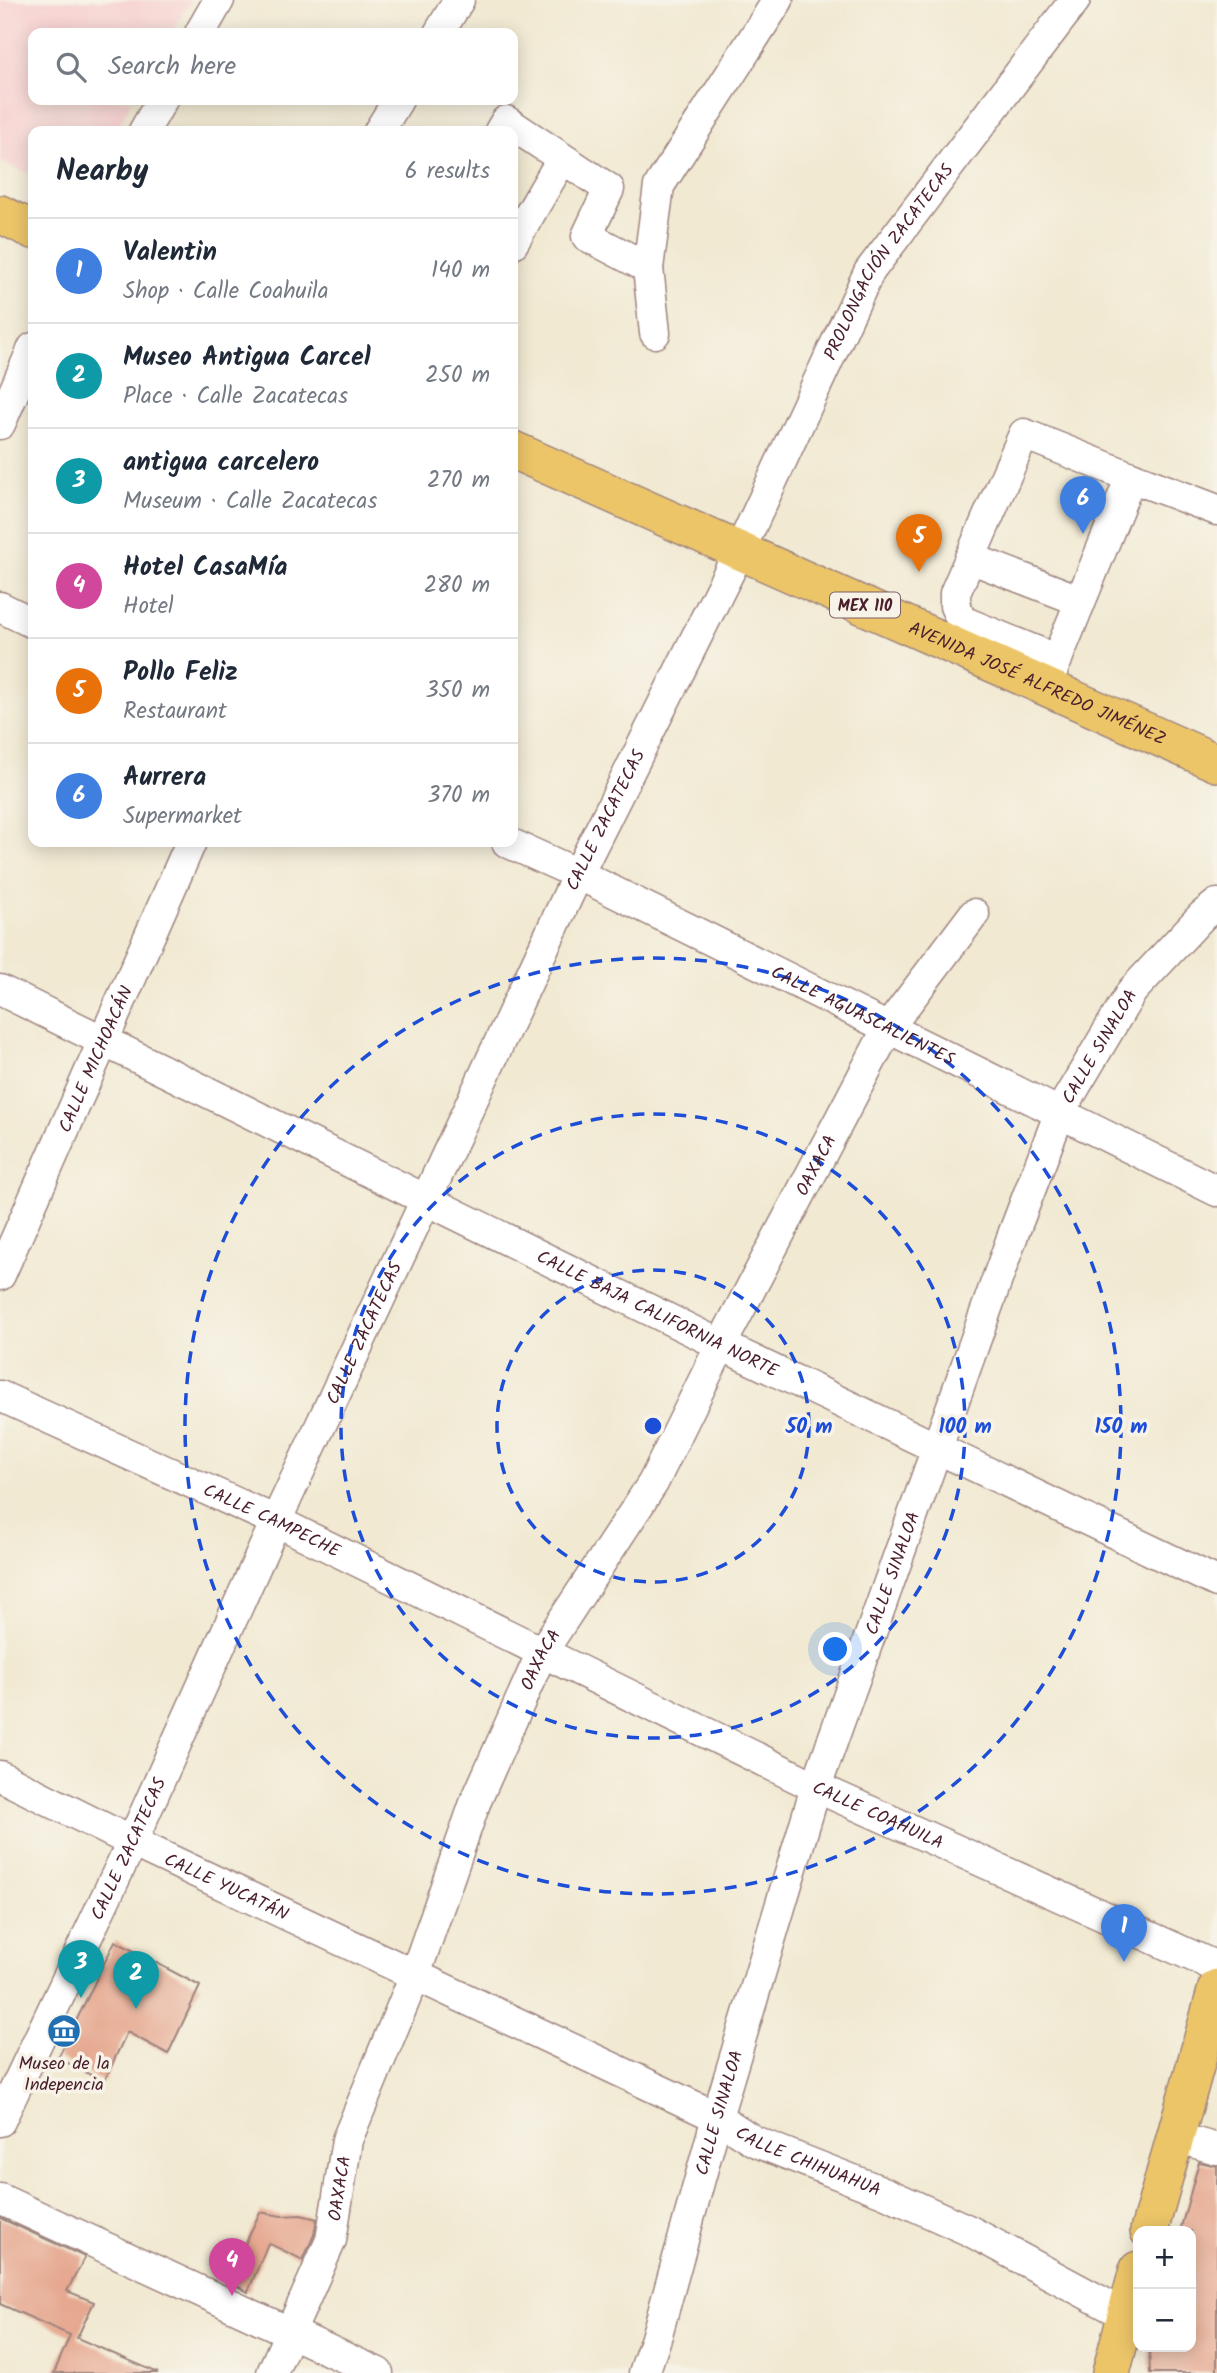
<!DOCTYPE html>
<html lang="en">
<head>
<meta charset="utf-8">
<style>
	:root { --surface:#fff; --page:#f6f6f7; --text:#1f2937; --muted:#747a83; --line:#e0e1e3; --accent:#1f6fb2 }
	body { margin:0; font-family:Kalam,sans-serif; background:var(--page); color:var(--text) }
	.controls { position:absolute; right:21px; bottom:21px; display:grid; overflow:hidden; border-radius:14px; box-shadow:0 4px 18px #0003 }
	.controls button { width:63px; height:63px; display:grid; place-items:center; padding:0; border:0; border-bottom:2px solid var(--line); background:var(--surface); color:var(--text); font:35px sans-serif }
	.you { position:absolute; left:836px; top:1650px; width:24px; height:24px; margin:-18px; border:5px solid #fff; border-radius:50%; background:#1a73e8; box-shadow:0 0 0 10px #1a73e833 }
	.badge { display:grid; place-items:center; width:46px; height:46px; border-radius:50%; background:var(--accent); color:#fff; font-size:23px; font-weight:700 }
	.pin { position:absolute; translate:-50% -58px; filter:drop-shadow(0 2px 4px #0008) }
	.pin::after { content:''; position:absolute; top:37px; width:24px; height:21px; background:inherit; clip-path:polygon(0 0,100% 0,50% 100%) }
	.list { margin:0; padding:0; list-style:none }
	h2 { display:flex; justify-content:space-between; align-items:center; height:91px; margin:0; padding:0 28px; font-size:30px }
	h2 small { font-size:23px; font-weight:400; color:var(--muted) }
	.list li { display:grid; grid-template-columns:46px 1fr auto; gap:21px; align-items:center; box-sizing:border-box; height:105px; padding:0 28px; border-top:2px solid var(--line) }
	.list b { display:block; font-size:26px; white-space:nowrap }
	.list p { margin:0; font-size:23px; white-space:nowrap; color:var(--muted) }
	.list em { font-size:23px; font-style:normal; color:var(--muted) }
	.icon { flex:none; width:38px; height:38px; fill:none; stroke:currentColor; stroke-width:2; stroke-linecap:round; stroke-linejoin:round }
	.map { position:relative; flex:none; width:1217px; height:2373px; overflow:hidden }
	.search { position:absolute; background:var(--surface); box-shadow:0 4px 18px #0003; left:28px; top:28px; width:490px; height:77px; display:flex; align-items:center; gap:18px; box-sizing:border-box; padding:0 24px; border-radius:14px; color:var(--muted); font-size:26px }
	.panel { position:absolute; background:var(--surface); box-shadow:0 4px 18px #0003; left:28px; top:126px; width:490px; height:721px; border-radius:14px }
	.map>svg:first-child { display:block }
	.built { fill:#f7d0d0 }
	.building { fill:#e6a890 }
	.lines { fill:none; stroke-linecap:round; stroke-linejoin:round }
	.minor-casing { stroke:#9e847e; stroke-width:33 }
	.major-casing { stroke:#9e847e; stroke-width:40 }
	.minor { stroke:#fff; stroke-width:30 }
	.major { stroke:#ecc569; stroke-width:37 }
	.ring { fill:none; stroke:#1d4ed8; stroke-width:3.5; stroke-dasharray:12 9 }
	.labels { text-anchor:middle; stroke-width:7; stroke-linejoin:round; paint-order:stroke }
	.shield { fill:#f7f3e8; stroke:#7e5f64; stroke-width:2 }
	.shield-label { font-size:16px; font-weight:bold; fill:#4a1f2b }
	.street-label { font-size:18px; fill:#4a1f2b; stroke:#f7f3e8 }
	.poi-label { font-size:18px; fill:#4a1f2b; stroke:#f7f3e8 }
	.centre { fill:#1d4ed8; stroke:#f7f3e8; stroke-width:3.5 }
	.ring-label { font-size:21px; text-anchor:middle; font-weight:bold; fill:#1d4ed8; stroke:#f7f3e8; stroke-width:7; stroke-linejoin:round; paint-order:stroke }
</style>
</head>
<body>
<div class="map">
<svg width="1217" height="2373" viewBox="0 0 1217 2373">
	<rect width="100%" height="100%" fill="#f7f3e8"/>
	<filter id="ink" filterUnits="userSpaceOnUse"><feTurbulence type="fractalNoise" baseFrequency=".0143" numOctaves="2"/><feDisplacementMap in="SourceGraphic" scale="14" xChannelSelector="R" yChannelSelector="G"/><feConvolveMatrix kernelMatrix="1 2 1 2 8 2 1 2 1" color-interpolation-filters="sRGB"/></filter>
	<filter id="wash" filterUnits="userSpaceOnUse"><feTurbulence type="fractalNoise" baseFrequency=".00686" numOctaves="4" result="noise"/><feDisplacementMap in="SourceGraphic" scale="28" xChannelSelector="R" yChannelSelector="G"/><feGaussianBlur stdDeviation="1.57" result="paint"/><feColorMatrix in="noise" values="0 0 0 0 0 0 0 0 0 0 0 0 0 0 0 0 0 1.4 0 .05"/><feComposite in="paint" operator="in"/></filter>
	<g filter="url(#wash)">
		<rect width="100%" height="100%" fill="#f1e9d2"/>
		<polygon class="built" points="0,0 191,0 171,33 33,33 33,100 132,100 116,131 33,131 33,176 0,161"/>
		<g id="blocks">
			<g class="building">
				<polygon points="115,1941 200,1986 168,2054 127,2032 104,2082 58,2058"/>
				<polygon points="1199,2162 1217,2166 1217,2373 1150,2373 1149,2347 1191,2347 1191,2231 1180,2231"/>
				<polygon points="260,2212 281,2216 301,2215 317,2219 314,2235 303,2260 268,2243 248,2292 228,2281"/>
				<polygon points="0,2218 85,2257 67,2291 94,2302 77,2338 158,2373 54,2373 70,2335 0,2304"/>
			</g>
		</g>
	</g>
	<g filter="url(#ink)">
		<use href="#blocks" fill-opacity="0" stroke="#9e847e" stroke-width="2"/>
		<g class="lines">
			<g class="minor-casing">
				<g id="minor">
					<polyline points="200,33 219,0"/>
					<polyline points="439,33 459,0"/>
					<polyline points="144,131 162,100"/>
					<polyline points="379,131 398,100"/>
					<polyline points="500,131 506,121 609,189 587,236 648,268"/>
					<polyline points="513,243 562,159"/>
					<polyline points="655,333 648,268 659,186 778,0"/>
					<polyline points="0,424 33,348"/>
					<polyline points="1131,477 1217,510"/>
					<polyline points="970,558 1081,601"/>
					<polyline points="0,607 33,623"/>
					<polyline points="1046,686 1131,477 1024,434 955,593 955,606 962,621 1057,660"/>
					<path id="s1" d="M507 842 578 874 1217 1191"/>
					<path id="s2" d="M0 990 721 1345 1217 1582"/>
					<path id="s3" d="M0 1275 191 842"/>
					<path id="s4" d="M0 1396 276 1521 816 1787 1217 1967"/>
					<path id="s5" d="M0 1776 132 1842 717 2117 754 2141 886 2193 970 2231 1126 2315"/>
					<path id="s6" d="M0 2121 132 1842 276 1521 578 874 740 550 869 272 1075 0"/>
					<polyline points="1175,2137 1217,2149"/>
					<polyline points="0,2199 378,2373"/>
					<path id="s7" d="M272 2373 331 2240 347 2140 415 1975 475 1803 542 1652 653 1483 721 1345 888 1028 974 914"/>
					<path id="s8" d="M644 2373 656 2338 717 2117 816 1787 1014 1232 1060 1112 1132 991 1202 916 1217 904"/>
				</g>
			</g>
			<g class="major-casing">
				<g id="major">
					<polyline points="0,214 33,230"/>
					<path id="s9" d="M513 450 1217 763"/>
					<polyline points="1149,2231 1217,1988"/>
					<polyline points="1111,2373 1138,2270"/>
				</g>
			</g>
			<use href="#minor" class="minor"/>
			<use href="#major" class="major"/>
		</g>
	</g>
	<g class="ring">
		<circle cx="653" cy="1426" r="156"/>
		<circle cx="653" cy="1426" r="312"/>
		<circle cx="653" cy="1426" r="468"/>
	</g>
	<defs>
		<g id="museum-disc" transform="scale(1.75)"><circle r="9.5" fill="#1f6fb2" stroke="#f7f3e8"/><path d="M0-6L6-3V-2H-6V-3ZM-5-1h2V3h-2ZM-1-1h2V3h-2ZM3-1h2V3H3ZM-6 4H6V6H-6Z" fill="#fff"/></g>
	</defs>
	<g fill-rule="evenodd">
		<use href="#museum-disc" x="64" y="2031"/>
	</g>
	<g class="labels">
		<rect class="shield" x="830" y="592.5" width="70" height="25" rx="5"/>
		<g class="shield-label">
			<text x="865" y="611">MEX 110</text>
		</g>
		<g class="street-label">
			<text dy="6" stroke="none"><textPath href="#s6" startOffset="2062">PROLONGACIÓN ZACATECAS</textPath></text>
			<text dy="6" stroke="none"><textPath href="#s9" startOffset="574">AVENIDA JOSÉ ALFREDO JIMÉNEZ</textPath></text>
			<text dy="6" stroke="none"><textPath href="#s6" startOffset="1435">CALLE ZACATECAS</textPath></text>
			<text dy="6" stroke="none"><textPath href="#s1" startOffset="396">CALLE AGUASCALIENTES</textPath></text>
			<text dy="6" stroke="none"><textPath href="#s8" startOffset="1405">CALLE SINALOA</textPath></text>
			<text dy="6" stroke="none"><textPath href="#s3" startOffset="236">CALLE MICHOACÁN</textPath></text>
			<text dy="6" stroke="none"><textPath href="#s7" startOffset="1332">OAXACA</textPath></text>
			<text dy="6" stroke="none"><textPath href="#s2" startOffset="733">CALLE BAJA CALIFORNIA NORTE</textPath></text>
			<text dy="6" stroke="none"><textPath href="#s6" startOffset="868">CALLE ZACATECAS</textPath></text>
			<text dy="6" stroke="none"><textPath href="#s4" startOffset="299">CALLE CAMPECHE</textPath></text>
			<text dy="6" stroke="none"><textPath href="#s8" startOffset="838">CALLE SINALOA</textPath></text>
			<text dy="6" stroke="none"><textPath href="#s7" startOffset="765">OAXACA</textPath></text>
			<text dy="6" stroke="none"><textPath href="#s4" startOffset="973">CALLE COAHUILA</textPath></text>
			<text dy="6" stroke="none"><textPath href="#s6" startOffset="301">CALLE ZACATECAS</textPath></text>
			<text dy="6" stroke="none"><textPath href="#s5" startOffset="252">CALLE YUCATÁN</textPath></text>
			<text dy="6" stroke="none"><textPath href="#s8" startOffset="271">CALLE SINALOA</textPath></text>
			<text dy="6" stroke="none"><textPath href="#s5" startOffset="896">CALLE CHIHUAHUA</textPath></text>
			<text dy="6" stroke="none"><textPath href="#s7" startOffset="198">OAXACA</textPath></text>
		</g>
		<g class="poi-label">
			<text x="64" y="2069">Museo de la<tspan x="64" dy="21">Indepencia</tspan></text>
		</g>
	</g>
	<circle cx="653" cy="1426" r="10" class="centre"/>
	<g class="ring-label">
		<text x="809" y="1433">50 m</text>
		<text x="965" y="1433">100 m</text>
		<text x="1121" y="1433">150 m</text>
	</g>
</svg>
<div class="controls">
<button>+</button>
<button>−</button>
</div>
<div class="you"></div>
<div class="pin badge" style="left:1124px;top:1962px;background:#3f7fe0">1</div>
<div class="pin badge" style="left:136px;top:2009px;background:#0f9aa8">2</div>
<div class="pin badge" style="left:81px;top:1998px;background:#0f9aa8">3</div>
<div class="pin badge" style="left:232px;top:2296px;background:#d1479c">4</div>
<div class="pin badge" style="left:919px;top:572px;background:#e8710a">5</div>
<div class="pin badge" style="left:1083px;top:534px;background:#3f7fe0">6</div>
<div class="search"><svg class="icon" aria-label="search" viewBox="0 0 24 24"><circle cx="10" cy="10" r="6"/><path d="M15 15l6 6"/></svg>Search here</div>
<section class="panel">
<h2>Nearby<small>6 results</small></h2>
<ul class="list">
<li><span class="badge" style="background:#3f7fe0">1</span><div><b>Valentin</b><p>Shop · Calle Coahuila</p></div><em>140 m</em></li>
<li><span class="badge" style="background:#0f9aa8">2</span><div><b>Museo Antigua Carcel</b><p>Place · Calle Zacatecas</p></div><em>250 m</em></li>
<li><span class="badge" style="background:#0f9aa8">3</span><div><b>antigua carcelero</b><p>Museum · Calle Zacatecas</p></div><em>270 m</em></li>
<li><span class="badge" style="background:#d1479c">4</span><div><b>Hotel CasaMía</b><p>Hotel</p></div><em>280 m</em></li>
<li><span class="badge" style="background:#e8710a">5</span><div><b>Pollo Feliz</b><p>Restaurant</p></div><em>350 m</em></li>
<li><span class="badge" style="background:#3f7fe0">6</span><div><b>Aurrera</b><p>Supermarket</p></div><em>370 m</em></li>
</ul>
</section>
</div>
</body>
</html>
